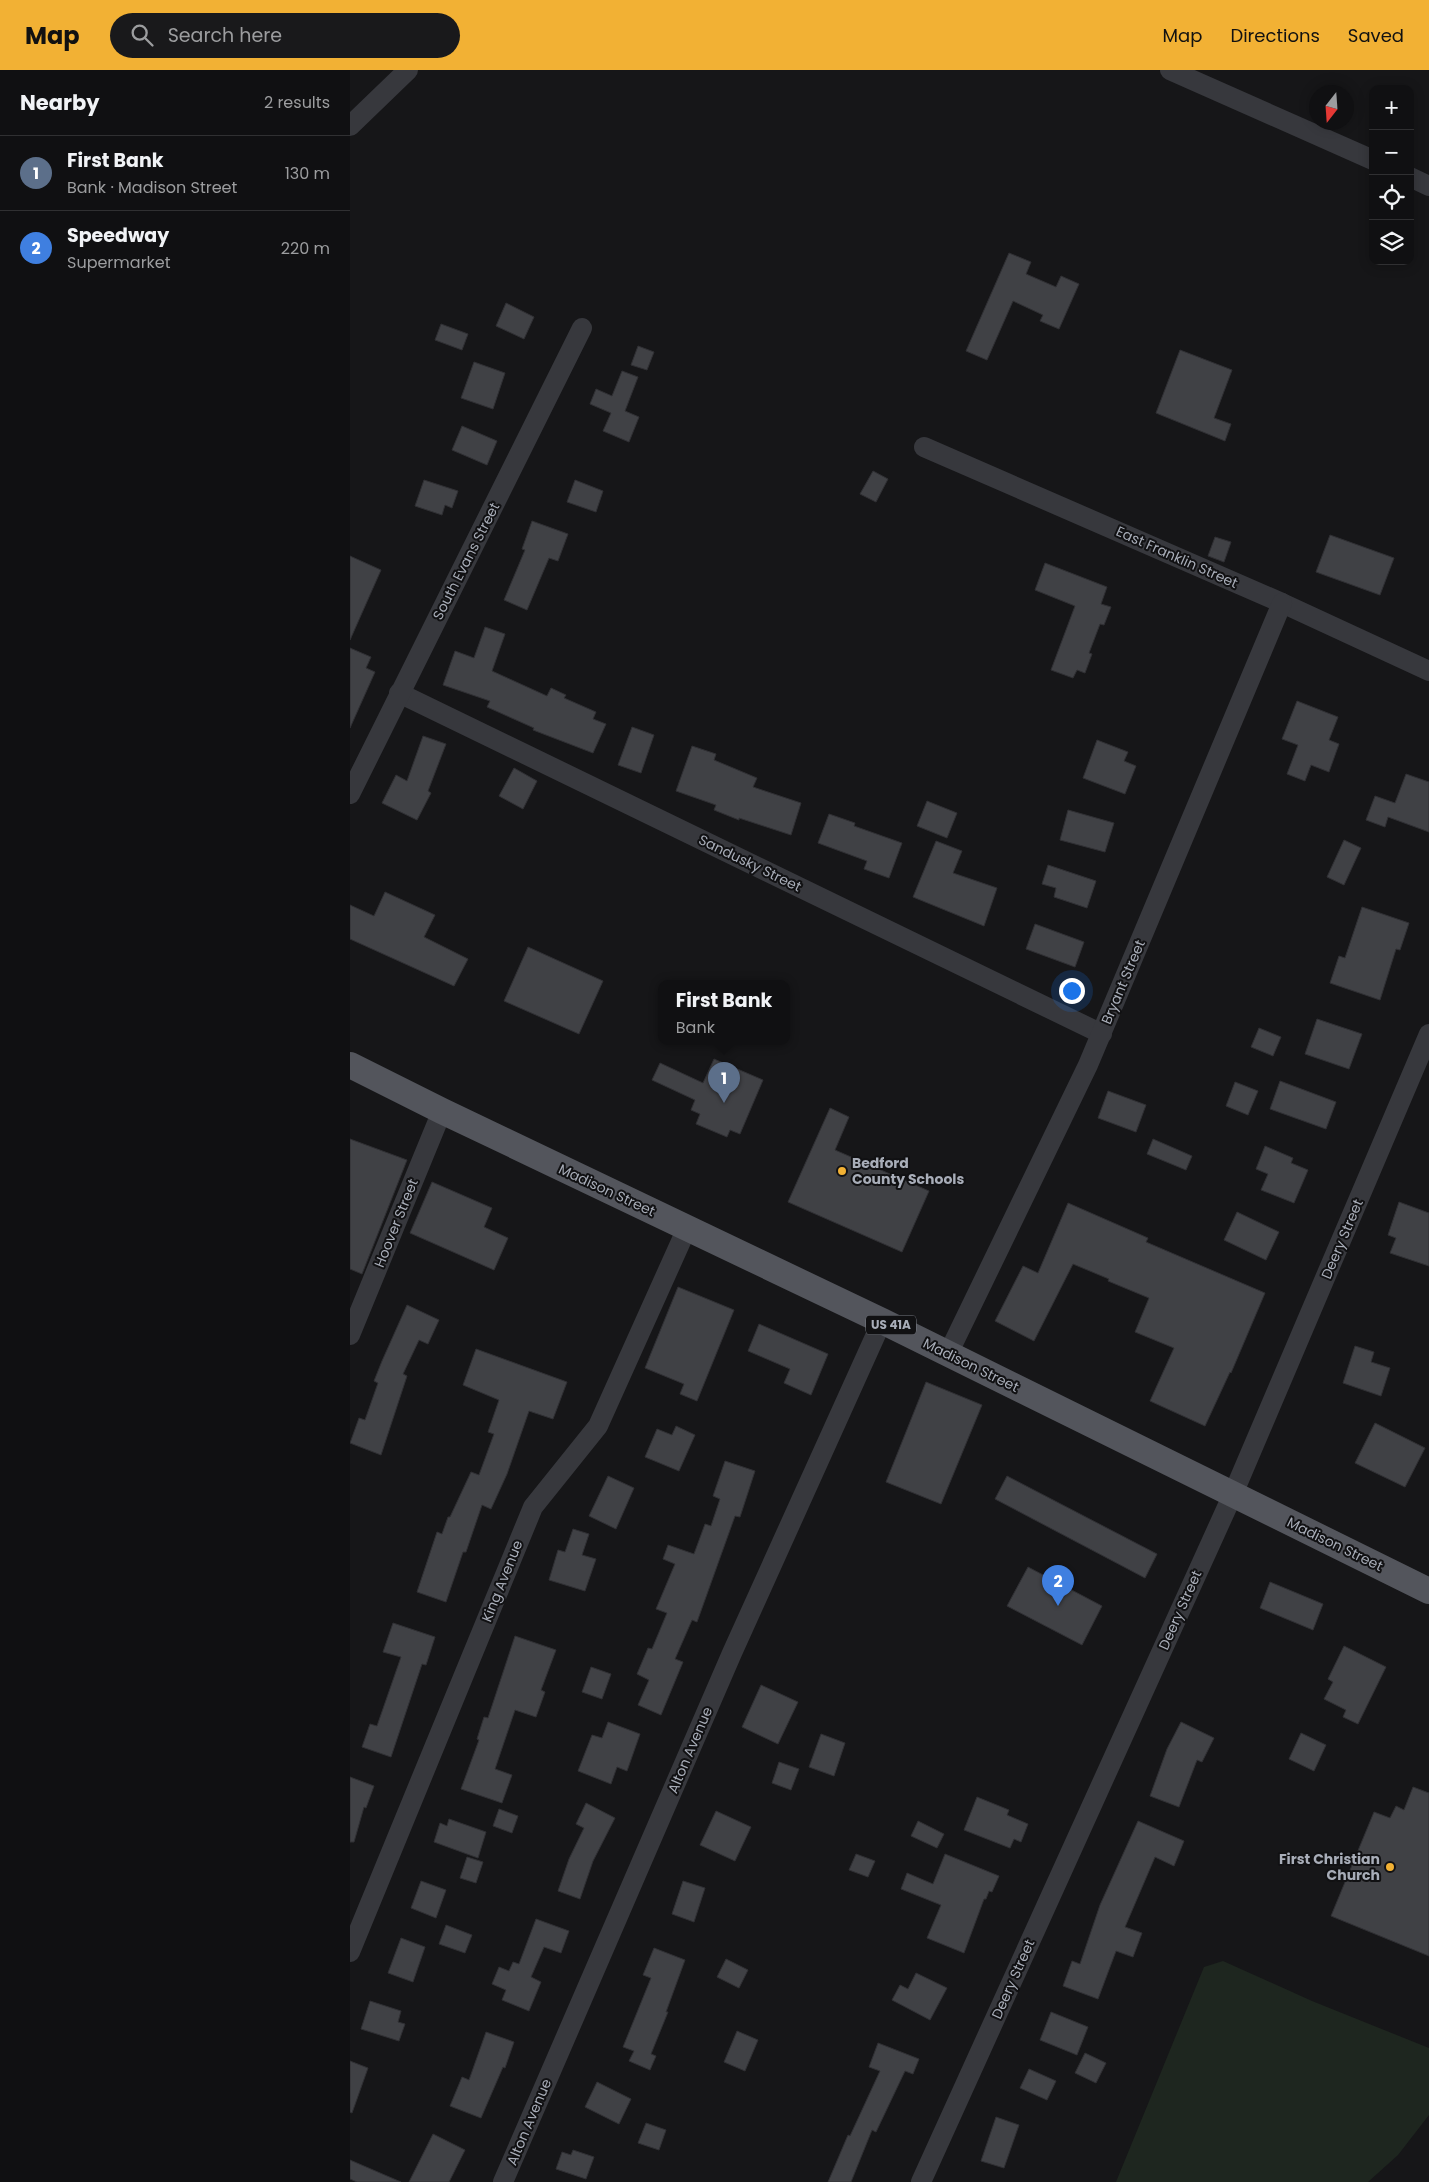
<!DOCTYPE html>
<html lang="en">
<head>
<meta charset="utf-8">
<style>
	:root { --surface:#101012; --page:#19191b; --text:#f1f3f6; --muted:#9c9d9f; --line:#303032; --accent:#f2b134 }
	body { margin:0; font-family:Poppins,sans-serif; background:var(--page); color:var(--text) }
	.controls { position:absolute; right:15px; top:15px; display:grid; overflow:hidden; border-radius:10px; box-shadow:0 2px 12px #0003 }
	.controls button { width:45px; height:45px; display:grid; place-items:center; padding:0; border:0; border-bottom:1px solid var(--line); background:var(--surface); color:var(--text); font:25px sans-serif }
	.compass { position:absolute; left:959px; top:15px; width:45px; height:45px; border-radius:50%; background:var(--surface); box-shadow:0 2px 12px #0003; rotate:197deg }
	.you { position:absolute; left:721px; top:920px; width:18px; height:18px; margin:-12px; border:4px solid #fff; border-radius:50%; background:#1a73e8; box-shadow:0 0 0 8px #1a73e833 }
	.badge { display:grid; place-items:center; width:32px; height:32px; border-radius:50%; background:var(--accent); color:#fff; font-size:16px; font-weight:700 }
	.pin { position:absolute; translate:-50% -41px; filter:drop-shadow(0 1px 2px #0008) }
	.pin::after { content:''; position:absolute; top:26px; width:18px; height:15px; background:inherit; clip-path:polygon(0 0,100% 0,50% 100%) }
	.popup { position:absolute; left:308px; top:910px; width:132px; height:65px; box-sizing:border-box; display:grid; place-content:center; border-radius:10px; background:var(--surface); filter:drop-shadow(0 1px 4px #0005); font-size:16px; white-space:nowrap; color:var(--muted) }
	.popup b { font-size:19px; color:var(--text) }
	.popup::after { content:''; position:absolute; left:50%; top:100%; margin-left:-10px; border:10px solid transparent; border-top-color:var(--surface) }
	.list { margin:0; padding:0; list-style:none }
	h2 { display:flex; justify-content:space-between; align-items:center; height:65px; margin:0; padding:0 20px; font-size:21px }
	h2 small { font-size:16px; font-weight:400; color:var(--muted) }
	.list li { display:grid; grid-template-columns:32px 1fr auto; gap:15px; align-items:center; box-sizing:border-box; height:75px; padding:0 20px; border-top:1px solid var(--line) }
	.list b { display:block; font-size:19px; white-space:nowrap }
	.list p { margin:0; font-size:16px; white-space:nowrap; color:var(--muted) }
	.list em { font-size:16px; font-style:normal; color:var(--muted) }
	.icon { flex:none; width:28px; height:28px; fill:none; stroke:currentColor; stroke-width:2; stroke-linecap:round; stroke-linejoin:round }
	.map { position:relative; flex:none; width:1079px; height:2112px; overflow:hidden }
	header { display:flex; align-items:center; gap:30px; box-sizing:border-box; height:70px; padding:0 25px; background:var(--accent); color:#111 }
	header strong { font-size:24px }
	nav { display:flex; gap:28px; margin-inline-start:auto; font-size:18px }
	.search { width:350px; height:45px; background:var(--page); display:flex; align-items:center; gap:12px; box-sizing:border-box; padding:0 18px; border-radius:28px; color:var(--muted); font-size:19px }
	main { display:flex }
	aside { flex:1; background:var(--surface) }
	.map>svg:first-child { display:block }
	.green { fill:#1e261f }
	.building { fill:#404145; stroke:#303034 }
	.lines { fill:none; stroke-linecap:round; stroke-linejoin:round }
	.minor { stroke:#37383d; stroke-width:20 }
	.major { stroke:#53555c; stroke-width:26 }
	.poi-dot { fill:#f2b134; stroke:#111113; stroke-width:2 }
	.labels { text-anchor:middle; stroke-width:4; stroke-linejoin:round; paint-order:stroke }
	.shield { fill:#111113; stroke:#7b7e86; stroke-width:1 }
	.shield-label { font-size:12px; font-weight:bold; fill:#a8adb8 }
	.street-label { font-size:14px; fill:#a8adb8; stroke:#111113 }
	.poi-label { font-size:14px; font-weight:bold; fill:#a8adb8; stroke:#111113; text-anchor:start }
</style>
</head>
<body>
<header>
<strong>Map</strong>
<div class="search"><svg class="icon" aria-label="search" viewBox="0 0 24 24"><circle cx="10" cy="10" r="6"/><path d="M15 15l6 6"/></svg>Search here</div>
<nav><a>Map</a><a>Directions</a><a>Saved</a></nav>
</header>
<main>
<aside>
<h2>Nearby<small>2 results</small></h2>
<ul class="list">
<li><span class="badge" style="background:#5c6f8a">1</span><div><b>First Bank</b><p>Bank · Madison Street</p></div><em>130 m</em></li>
<li><span class="badge" style="background:#3f7fe0">2</span><div><b>Speedway</b><p>Supermarket</p></div><em>220 m</em></li>
</ul>
</aside>
<div class="map">
<svg width="1079" height="2112" viewBox="0 0 1079 2112">
	<rect width="100%" height="100%" fill="#161618"/>
	<polygon class="green" points="873,1891 962,1931 1079,1978 1079,2045 1048,2085 1018,2112 766,2112 854,1897"/>
	<g class="building">
		<polygon points="659,183 681,192 676,204 706,217 711,206 729,214 709,259 690,251 693,245 663,231 637,290 616,281"/>
		<polygon points="156,233 184,247 174,269 146,256"/>
		<polygon points="91,254 118,264 112,280 85,270"/>
		<polygon points="288,276 304,282 297,300 281,295"/>
		<polygon points="830,280 882,300 864,348 881,354 875,371 806,343"/>
		<polygon points="124,292 155,303 143,339 111,328"/>
		<polygon points="272,301 288,307 275,341 289,347 279,372 253,361 261,343 240,334 246,319 262,326"/>
		<polygon points="112,356 147,371 137,395 102,380"/>
		<polygon points="523,401 538,409 526,432 510,424"/>
		<polygon points="74,410 108,421 102,438 95,435 92,445 65,436"/>
		<polygon points="225,410 253,421 246,442 217,432"/>
		<polygon points="182,451 218,464 208,491 199,488 177,540 154,530 175,480 172,479"/>
		<polygon points="980,465 1044,488 1030,525 966,502"/>
		<polygon points="865,467 881,472 874,492 858,486"/>
		<polygon points="0,486 31,500 0,570"/>
		<polygon points="695,493 757,517 751,534 761,537 754,555 750,554 739,583 742,584 735,603 727,600 723,608 701,600 725,536 685,520"/>
		<polygon points="135,557 155,564 142,601 197,626 201,618 216,625 214,628 246,642 243,649 256,654 243,683 183,660 184,658 137,637 140,631 93,615 105,581 124,588"/>
		<polygon points="0,578 21,587 16,598 25,602 0,658"/>
		<polygon points="947,631 988,647 979,670 989,674 979,702 961,695 955,711 937,704 948,675 932,669"/>
		<polygon points="282,657 304,665 291,703 268,695"/>
		<polygon points="73,666 96,674 78,721 81,723 67,750 32,733 46,705 57,711"/>
		<polygon points="747,670 778,682 774,691 786,696 775,724 733,708"/>
		<polygon points="342,676 366,684 364,690 407,708 403,717 451,733 441,765 389,748 389,750 364,740 366,735 326,721"/>
		<polygon points="164,698 187,711 173,739 149,726"/>
		<polygon points="1056,704 1079,712 1079,762 1038,747 1035,757 1016,750 1025,726 1045,733"/>
		<polygon points="577,731 607,743 597,768 567,756"/>
		<polygon points="718,740 764,753 755,782 710,770"/>
		<polygon points="479,744 505,753 504,756 552,773 539,808 514,799 517,791 468,773"/>
		<polygon points="994,770 1011,778 994,815 977,807"/>
		<polygon points="586,771 612,781 603,803 647,818 634,856 563,827"/>
		<polygon points="698,795 746,811 737,838 704,827 706,818 692,814"/>
		<polygon points="35,822 85,845 74,867 118,889 104,916 0,869 0,835 24,846"/>
		<polygon points="1012,837 1059,853 1050,880 1046,879 1030,930 980,913 989,886 995,888"/>
		<polygon points="685,854 734,872 725,897 676,879"/>
		<polygon points="178,877 253,911 229,964 154,931"/>
		<polygon points="967,949 1012,964 999,999 955,984"/>
		<polygon points="909,958 931,967 923,986 901,977"/>
		<polygon points="364,989 413,1010 390,1064 380,1060 377,1067 346,1054 350,1044 341,1040 345,1030 302,1010 310,993 353,1013"/>
		<polygon points="930,1011 986,1032 976,1059 920,1039"/>
		<polygon points="885,1012 908,1021 898,1045 876,1036"/>
		<polygon points="758,1021 796,1035 786,1062 748,1048"/>
		<polygon points="480,1038 499,1047 485,1080 579,1121 552,1182 438,1132"/>
		<polygon points="0,1069 57,1090 12,1204 0,1199"/>
		<polygon points="803,1069 842,1086 836,1100 797,1084"/>
		<polygon points="915,1076 943,1088 941,1093 958,1100 944,1133 911,1120 918,1104 906,1099"/>
		<polygon points="82,1112 142,1138 134,1157 158,1168 144,1200 60,1163"/>
		<polygon points="1049,1132 1079,1143 1079,1196 1040,1183 1046,1168 1038,1165"/>
		<polygon points="718,1133 798,1168 796,1172 915,1223 881,1303 880,1302 855,1356 800,1331 824,1278 785,1262 799,1228 758,1211 759,1209 723,1194 684,1271 645,1251 673,1196 688,1203"/>
		<polygon points="887,1142 929,1162 916,1190 874,1170"/>
		<polygon points="328,1217 384,1240 347,1331 330,1324 334,1314 295,1298"/>
		<polygon points="57,1235 89,1250 78,1274 69,1270 53,1304 57,1306 31,1385 0,1373 9,1348 15,1350 28,1313 24,1311 32,1291"/>
		<polygon points="409,1254 478,1284 461,1325 434,1313 440,1299 398,1281"/>
		<polygon points="1005,1276 1024,1282 1021,1292 1040,1298 1031,1326 993,1313"/>
		<polygon points="126,1279 217,1312 203,1349 179,1341 157,1404 141,1439 132,1435 116,1482 113,1482 96,1532 67,1522 87,1462 92,1464 98,1447 100,1447 121,1402 129,1405 144,1364 138,1362 149,1330 113,1315"/>
		<polygon points="576,1312 632,1335 591,1434 536,1412"/>
		<polygon points="1025,1353 1075,1378 1055,1417 1005,1393"/>
		<polygon points="326,1356 345,1365 329,1401 295,1387 307,1359 322,1365"/>
		<polygon points="375,1391 405,1401 390,1447 385,1446 347,1552 342,1550 325,1589 333,1592 311,1645 288,1635 299,1610 287,1604 298,1578 302,1579 317,1543 306,1539 325,1494 313,1489 318,1475 344,1484 355,1454 361,1456 370,1429 363,1426"/>
		<polygon points="258,1406 284,1418 266,1459 239,1446"/>
		<polygon points="657,1406 807,1484 795,1508 645,1429"/>
		<polygon points="223,1459 239,1464 232,1485 246,1489 235,1521 199,1510 208,1480 215,1482"/>
		<polygon points="678,1497 752,1536 732,1575 657,1536"/>
		<polygon points="920,1512 973,1534 963,1560 910,1538"/>
		<polygon points="43,1553 85,1567 76,1595 72,1594 41,1687 12,1677 20,1654 27,1656 51,1587 33,1582"/>
		<polygon points="165,1566 206,1580 191,1620 195,1622 186,1647 165,1640 145,1699 162,1705 152,1733 111,1719 129,1670 127,1669 134,1647 138,1648"/>
		<polygon points="994,1576 1036,1597 1008,1654 993,1647 996,1640 974,1629 983,1612 978,1609"/>
		<polygon points="241,1597 261,1604 252,1629 232,1622"/>
		<polygon points="411,1615 448,1632 428,1674 392,1657"/>
		<polygon points="258,1652 290,1664 277,1701 267,1697 261,1714 228,1701 242,1665 252,1668"/>
		<polygon points="831,1652 864,1668 852,1692 847,1690 829,1737 800,1726 817,1679"/>
		<polygon points="951,1663 976,1675 964,1701 939,1689"/>
		<polygon points="471,1664 495,1673 484,1706 459,1697"/>
		<polygon points="429,1692 449,1699 441,1720 422,1713"/>
		<polygon points="0,1707 24,1716 16,1738 14,1737 4,1772 0,1772"/>
		<polygon points="1063,1717 1079,1723 1079,1886 981,1846 1024,1742 1040,1748 1046,1736 1054,1740"/>
		<polygon points="627,1727 659,1740 657,1745 678,1754 671,1772 664,1769 660,1778 614,1760"/>
		<polygon points="236,1733 265,1748 243,1791 230,1829 208,1821 219,1789 234,1758 226,1754"/>
		<polygon points="149,1739 168,1746 162,1763 143,1756"/>
		<polygon points="366,1741 401,1757 385,1791 350,1775"/>
		<polygon points="99,1749 136,1762 128,1788 84,1772 90,1753 97,1756"/>
		<polygon points="568,1751 594,1764 587,1778 561,1766"/>
		<polygon points="788,1751 834,1771 824,1796 805,1787 775,1857 792,1863 783,1887 766,1881 748,1929 713,1916 722,1891 730,1894 750,1835"/>
		<polygon points="506,1784 525,1791 518,1807 499,1800"/>
		<polygon points="595,1784 649,1806 642,1822 639,1821 636,1829 634,1829 614,1883 577,1868 591,1835 551,1819 557,1803 583,1814"/>
		<polygon points="117,1787 133,1792 126,1813 110,1808"/>
		<polygon points="71,1811 96,1820 86,1848 61,1838"/>
		<polygon points="333,1811 355,1818 344,1852 322,1844"/>
		<polygon points="186,1849 219,1861 211,1883 194,1877 181,1907 191,1912 179,1941 152,1930 156,1920 142,1914 149,1897 159,1901 163,1892 169,1894"/>
		<polygon points="96,1855 122,1865 115,1883 89,1874"/>
		<polygon points="51,1868 75,1877 63,1912 38,1903"/>
		<polygon points="304,1878 335,1890 316,1942 318,1942 301,1984 306,1986 300,2000 279,1991 284,1981 273,1977 301,1908 293,1905"/>
		<polygon points="376,1889 398,1900 389,1918 367,1907"/>
		<polygon points="566,1903 597,1918 580,1950 542,1930 550,1915 558,1919"/>
		<polygon points="20,1931 51,1941 48,1952 55,1954 49,1971 11,1959"/>
		<polygon points="701,1942 738,1957 727,1985 690,1970"/>
		<polygon points="387,1961 408,1970 395,2001 374,1992"/>
		<polygon points="136,1962 164,1972 155,1998 153,1997 131,2048 100,2036 112,2007 119,2010"/>
		<polygon points="528,1973 569,1989 563,2004 555,2001 526,2062 522,2060 501,2112 478,2112 498,2065 500,2066 530,2001 519,1997"/>
		<polygon points="735,1983 756,1993 746,2013 725,2003"/>
		<polygon points="0,1991 18,1998 2,2043 0,2042"/>
		<polygon points="679,1999 706,2011 697,2030 670,2018"/>
		<polygon points="247,2012 281,2029 269,2054 235,2037"/>
		<polygon points="646,2047 669,2055 654,2098 631,2091"/>
		<polygon points="296,2053 316,2060 309,2080 288,2073"/>
		<polygon points="83,2064 115,2080 99,2112 59,2112"/>
		<polygon points="223,2080 244,2087 236,2109 206,2099 212,2082 221,2085"/>
		<polygon points="0,2090 51,2112 7,2112 0,2109"/>
	</g>
	<g class="lines">
		<g class="minor">
			<polyline points="820,0 1023,90"/>
			<polyline points="0,56 58,0"/>
			<polyline points="1060,107 1079,116"/>
			<polyline points="574,377 932,533 1079,601"/>
			<polyline points="49,623 752,964"/>
			<polyline points="0,724 232,258"/>
			<polyline points="0,1265 92,1041"/>
			<polyline points="598,1284 738,995 932,533"/>
			<polyline points="0,1882 183,1437 248,1356 337,1158"/>
			<polyline points="153,2112 382,1583 532,1251"/>
			<polyline points="571,2112 883,1424 1079,964"/>
		</g>
		<polyline class="major" points="0,995 92,1041 532,1251 1079,1521"/>
	</g>
	<g class="poi-dot">
		<circle cx="492" cy="1101" r="5"/>
		<circle cx="1040" cy="1797" r="5"/>
	</g>
	<g class="labels">
		<rect class="shield" x="516" y="1245.5" width="50" height="19" rx="4"/>
		<g class="shield-label">
			<text x="541" y="1259">US 41A</text>
		</g>
		<g class="street-label">
			<text transform="translate(827 487) rotate(24)" y="5">East Franklin Street</text>
			<text transform="translate(116 491) rotate(-63)" y="5">South Evans Street</text>
			<text transform="translate(400 793) rotate(26)" y="5">Sandusky Street</text>
			<text transform="translate(773 912) rotate(-67)" y="5">Bryant Street</text>
			<text transform="translate(257 1120) rotate(25)" y="5">Madison Street</text>
			<text transform="translate(46 1153) rotate(-68)" y="5">Hoover Street</text>
			<text transform="translate(992 1169) rotate(-67)" y="5">Deery Street</text>
			<text transform="translate(621 1295) rotate(26)" y="5">Madison Street</text>
			<text transform="translate(985 1474) rotate(26)" y="5">Madison Street</text>
			<text transform="translate(152 1511) rotate(-68)" y="5">King Avenue</text>
			<text transform="translate(830 1540) rotate(-66)" y="5">Deery Street</text>
			<text transform="translate(340 1680) rotate(-67)" y="5">Alton Avenue</text>
			<text transform="translate(663 1909) rotate(-66)" y="5">Deery Street</text>
			<text transform="translate(179 2052) rotate(-67)" y="5">Alton Avenue</text>
		</g>
		<g class="poi-label">
			<text x="502" y="1098">Bedford<tspan x="502" dy="16">County Schools</tspan></text>
			<text x="1030" y="1794" text-anchor="end">First Christian<tspan x="1030" dy="16">Church</tspan></text>
		</g>
	</g>
</svg>
<div class="controls">
<button>+</button>
<button>−</button>
<button><svg class="icon" aria-label="locate" viewBox="0 0 24 24"><circle cx="12" cy="12" r="6"/><path d="M12 2v4M12 18v4M2 12h4M18 12h4"/></svg></button>
<button><svg class="icon" aria-label="layers" viewBox="0 0 24 24"><path d="M12 4l9 5-9 5-9-5zM3 14l9 5 9-5"/></svg></button>
</div>
<svg class="compass" viewBox="-18 -18 36 36"><path d="M0-13l5 13h-10z" fill="#e53935"/><path d="M0 13l5-13h-10z" fill="#9c9d9f"/></svg>
<div class="you"></div>
<div class="pin badge" style="left:374px;top:1033px;background:#5c6f8a">1</div>
<div class="popup"><b>First Bank</b>Bank</div>
<div class="pin badge" style="left:708px;top:1536px;background:#3f7fe0">2</div>
</div>
</main>
</body>
</html>
